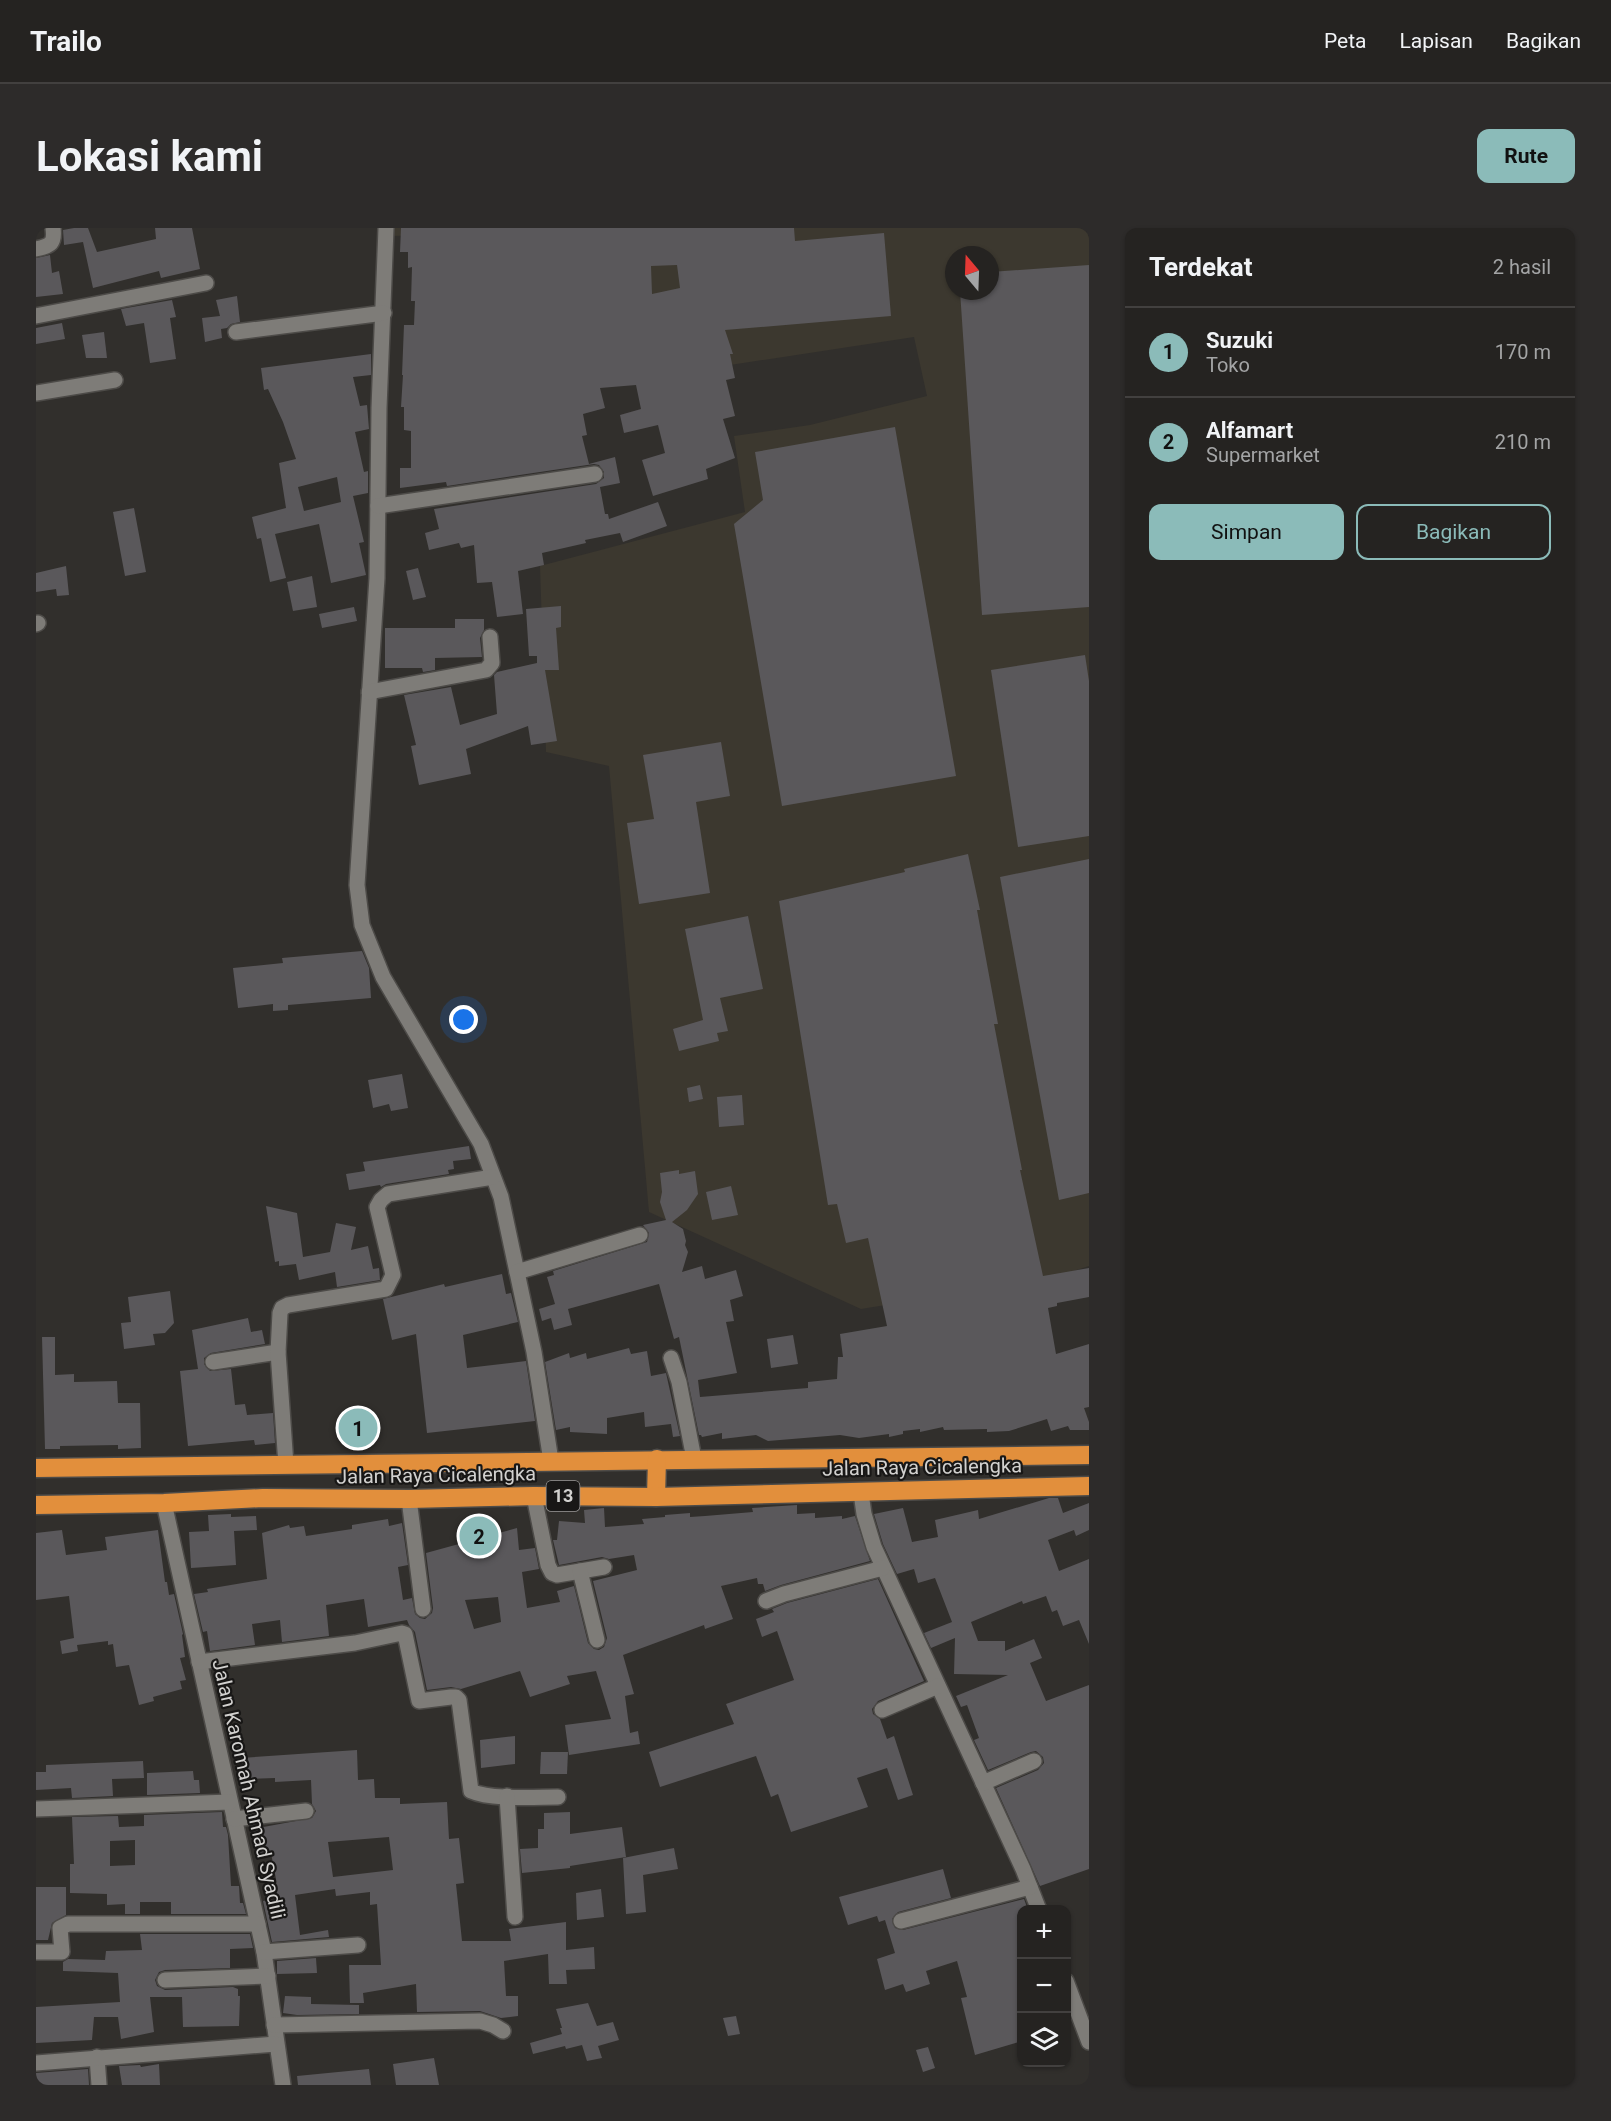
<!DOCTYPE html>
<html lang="id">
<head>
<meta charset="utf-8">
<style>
	:root { --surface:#252321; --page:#2d2b2a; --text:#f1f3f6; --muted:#a3a4a5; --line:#42403f; --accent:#8bbbb9 }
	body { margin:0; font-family:Roboto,sans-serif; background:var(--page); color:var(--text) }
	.controls { position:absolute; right:18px; bottom:18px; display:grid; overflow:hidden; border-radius:12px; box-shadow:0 2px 4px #0004 }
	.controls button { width:54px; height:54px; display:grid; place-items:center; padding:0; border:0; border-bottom:2px solid var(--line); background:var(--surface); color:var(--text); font:30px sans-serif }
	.compass { position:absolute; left:909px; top:18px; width:54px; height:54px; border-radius:50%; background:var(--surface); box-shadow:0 2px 4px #0004; rotate:341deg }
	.you { position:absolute; left:428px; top:792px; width:21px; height:21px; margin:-15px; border:4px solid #fff; border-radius:50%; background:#1a73e8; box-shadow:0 0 0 9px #1a73e833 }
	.badge { display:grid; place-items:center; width:39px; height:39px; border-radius:50%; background:var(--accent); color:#111; font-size:20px; font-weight:700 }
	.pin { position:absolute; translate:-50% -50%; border:3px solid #fff; box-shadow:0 2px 6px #0006 }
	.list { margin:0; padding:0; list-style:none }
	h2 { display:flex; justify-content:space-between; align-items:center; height:78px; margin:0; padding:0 24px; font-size:26px }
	h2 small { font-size:20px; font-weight:400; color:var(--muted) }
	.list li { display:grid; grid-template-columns:39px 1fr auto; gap:18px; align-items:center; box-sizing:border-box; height:90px; padding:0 24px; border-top:2px solid var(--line) }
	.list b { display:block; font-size:22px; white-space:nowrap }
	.list p { margin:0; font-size:20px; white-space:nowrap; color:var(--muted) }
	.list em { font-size:20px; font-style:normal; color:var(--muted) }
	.actions { display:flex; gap:12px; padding:18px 24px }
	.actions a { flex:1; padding:14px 0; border:2px solid var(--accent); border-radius:12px; text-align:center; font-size:21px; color:var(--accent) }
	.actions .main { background:var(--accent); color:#111 }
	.icon { flex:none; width:33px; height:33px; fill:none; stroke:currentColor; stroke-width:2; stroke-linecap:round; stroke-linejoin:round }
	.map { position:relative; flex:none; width:1053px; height:1857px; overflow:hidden; border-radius:12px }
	header { display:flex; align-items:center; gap:36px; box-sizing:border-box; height:84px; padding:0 30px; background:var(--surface); border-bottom:2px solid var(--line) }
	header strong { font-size:28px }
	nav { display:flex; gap:33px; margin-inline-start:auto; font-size:21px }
	.intro { display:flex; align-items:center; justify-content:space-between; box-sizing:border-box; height:144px; padding:0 36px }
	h1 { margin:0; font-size:42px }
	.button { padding:15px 27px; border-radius:12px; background:var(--accent); color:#111; font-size:21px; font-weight:700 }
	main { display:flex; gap:36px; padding:0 36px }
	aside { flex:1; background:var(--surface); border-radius:12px; box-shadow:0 2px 4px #0004 }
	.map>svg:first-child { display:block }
	.built { fill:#3c382f; fill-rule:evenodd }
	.building { fill:#5a585b; fill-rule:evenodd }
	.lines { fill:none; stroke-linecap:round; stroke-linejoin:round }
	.minor-casing { stroke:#4d4b48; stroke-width:18 }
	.highway-casing { stroke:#4d4b48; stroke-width:21 }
	.minor { stroke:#7e7c78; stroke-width:15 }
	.highway { stroke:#e28f3c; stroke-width:18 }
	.labels { text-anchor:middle; stroke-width:4.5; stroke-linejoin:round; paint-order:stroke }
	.shield { fill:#181716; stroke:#9a9998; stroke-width:1.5 }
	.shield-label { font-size:18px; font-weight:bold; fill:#d2d1cf }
	.street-label { font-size:20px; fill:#d2d1cf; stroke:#181716 }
</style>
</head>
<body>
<header>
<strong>Trailo</strong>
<nav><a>Peta</a><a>Lapisan</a><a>Bagikan</a></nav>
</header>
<div class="intro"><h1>Lokasi kami</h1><a class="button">Rute</a></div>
<main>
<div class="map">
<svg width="1053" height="1857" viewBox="0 0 1053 1857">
	<rect width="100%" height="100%" fill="#312f2c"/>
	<path class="built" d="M352 0H1053V1038L1016 1050 825 1081 613 984 573 538 510 524 504 338 709 284 698 208 774 197 891 168 878 109 694 137 411 7 351 8ZM918 27H954V63H918Z"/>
	<g class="building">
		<polygon points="38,0 52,0 61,24 120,11 119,0 156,0 164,41 125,50 123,43 57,60 47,14 28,17 27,2"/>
		<path d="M365 0H758L759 13 848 5 855 88 689 102 697 126H694L699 150 690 152 699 188 687 191 699 230 670 241 672 251 617 268 606 232 629 225 622 197 588 205 584 187 605 181 600 157 564 160 569 180 547 186 551 207 546 208 553 236 579 229 584 255 564 259 569 286H572L573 291 622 274 631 298 587 314 584 305 549 312 550 315 506 325 508 337 482 343 487 386 461 389 456 354 441 355 438 317 425 320 423 315 393 322 389 305 403 301 398 281 560 256 568 250V244L563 237 558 236 411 258 410 254 364 260V240H375V203L368 202V179H365L367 147H366L368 97H378L379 73H375L376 39 372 40V24H364ZM641 37 644 60 616 66 615 38Z"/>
		<polygon points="14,27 16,45 23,43 27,66 0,69 0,30"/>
		<polygon points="1053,37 1053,379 946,387 924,63 954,63 954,44"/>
		<polygon points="201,68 204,94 195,96 191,100 185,101 186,110 169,114 166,90 184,88 180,72"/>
		<polygon points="136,72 140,89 134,90 140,131 114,135 108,95 90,98 85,81"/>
		<polygon points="26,95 29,111 0,116 0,100"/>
		<polygon points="68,104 71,130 50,130 46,107"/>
		<path d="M335 126V147L317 149 324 178 331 177 333 201 319 204 328 244 332 243V265L317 268 328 314 323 315 330 347 295 355 283 296 239 306 250 350 234 354 225 310 221 311 216 289 250 280 243 235 260 231 247 194 232 161 228 162 225 140ZM301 249 305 274 268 283 262 259Z"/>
		<polygon points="859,199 920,548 746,578 698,296 727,272 719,224"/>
		<polygon points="98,280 110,344 89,348 77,284"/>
		<polygon points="30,338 33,367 21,368 20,361 0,364 0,345"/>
		<polygon points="382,340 390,369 377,372 370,343"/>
		<polygon points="276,348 281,379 257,383 251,354"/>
		<polygon points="525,378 525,399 520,400 523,442 509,442 521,513 495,517 492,498 430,521 435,546 383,557 375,518 380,517 368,467 415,459 424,497 461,486 458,447 461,444 501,435 501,428 493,428 490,381"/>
		<polygon points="318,379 321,393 286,400 283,386"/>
		<polygon points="419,391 448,391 448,402 444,410 446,429 399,430 399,442 387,444 386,440 349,440 349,400 419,400"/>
		<polygon points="1049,427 1053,453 1053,608 982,619 955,442"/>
		<polygon points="685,514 694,568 660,574 674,665 603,676 591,595 618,591 607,527"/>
		<polygon points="932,626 944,682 941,682 962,796 958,796 986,942 984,942 1007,1048 1053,1040 1053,1069 1021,1075 1021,1078 1012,1080 1020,1126 1053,1116 1053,1179 1048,1180 1053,1194 1053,1202 1034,1202 1032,1198 1015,1203 1011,1191 973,1203 951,1204 951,1201 908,1202 907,1199 884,1204 884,1201 867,1203 867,1206 853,1209 853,1206 823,1210 804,1207 732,1213 720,1207 686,1211 686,1205 666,1209 665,1207 663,1207 643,1109 638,1111 623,1056 532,1081 536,1097 518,1102 515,1090 506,1093 503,1081 519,1076 511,1049 518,1047 517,1043 611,1014 613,1005 607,997 630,992 624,974 626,964 624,945 643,942 643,946 659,943 662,966 651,982 636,994 647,1001 650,1013 649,1017 652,1024 646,1044 666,1038 669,1051 700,1042 707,1068 694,1072 698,1093 690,1094 701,1145 662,1152 664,1169 772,1160 772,1154 801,1151 802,1129 807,1129 804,1106 851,1098 832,1010 810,1015 801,976 792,977 743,673 869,644 868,641"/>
		<polygon points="1053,631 1053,965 1023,972 964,649"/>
		<polygon points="712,688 727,761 684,770 692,803 681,805 683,813 643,823 637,801 667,792 649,701"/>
		<polygon points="326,723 333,740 335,770 252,777 252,782 237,783 237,776 202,780 197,740 247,735 246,730"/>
		<polygon points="366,846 372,880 355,883 353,876 337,880 332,852"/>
		<polygon points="664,857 667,871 653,874 651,860"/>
		<polygon points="706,867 708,897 683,899 681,869"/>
		<polygon points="433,918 435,931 417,933 418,941 412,942 413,946 350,956 345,959 344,957 313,962 310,946 329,943 327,934"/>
		<polygon points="695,958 702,987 676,992 670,964"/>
		<polygon points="230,978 261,985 267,1029 294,1024 300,995 320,999 315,1022 332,1018 337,1041 343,1040 344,1052 301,1059 299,1044 263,1052 260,1036 243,1038 243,1033 239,1034"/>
		<polygon points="466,1046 470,1066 475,1065 482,1094 427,1107 431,1140 490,1133 499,1193 391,1205 380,1106 356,1112 347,1071 408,1056 409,1059"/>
		<polygon points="134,1063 138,1095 129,1105 117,1106 119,1117 88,1121 85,1095 95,1094 92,1069"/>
		<polygon points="212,1090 215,1104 226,1102 229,1116 175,1125 168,1130 168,1136 174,1143 195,1141 199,1177 209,1176 211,1187 237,1185 239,1215 219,1217 218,1212 152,1218 144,1143 162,1141 156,1102"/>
		<polygon points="757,1107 762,1136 735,1140 731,1111"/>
		<polygon points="6,1109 19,1109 19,1147 38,1146 38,1154 81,1153 82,1175 104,1175 105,1220 82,1221 82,1217 24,1218 24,1221 9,1221"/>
		<polygon points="593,1120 595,1126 611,1123 615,1148 630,1145 644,1208 637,1209 635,1196 609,1199 608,1184 571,1190 571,1206 534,1204 534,1199 520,1202 509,1134 533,1125 534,1130 550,1125 551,1131"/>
		<polygon points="1013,1270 1022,1270 1027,1285 1053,1275 1053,1302 1040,1308 1038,1302 1012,1312 1023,1343 1053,1331 1053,1416 1043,1392 1027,1398 1021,1382 1016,1384 1010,1368 987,1376 986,1373 935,1394 942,1413 969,1413 969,1423 998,1411 1006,1430 994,1435 1010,1473 1053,1457 1053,1641 1004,1658 960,1560 1002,1542 1008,1535 1007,1529 1000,1523 995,1524 952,1542 938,1512 943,1510 931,1477 925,1479 920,1468 972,1447 918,1446 919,1410 895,1420 888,1405 916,1394 899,1350 882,1355 878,1341 861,1346 847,1316 838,1286 867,1280 876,1314 902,1309 899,1292 942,1282 943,1291"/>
		<path d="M761 1277V1286L779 1285V1290L806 1288V1291L819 1288 834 1333 745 1357 729 1363 727 1356H722L721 1350 685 1358 697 1391 669 1401 668 1397 587 1427 598 1466 589 1468 594 1505 602 1503 604 1516 533 1527 529 1497 575 1491 560 1443 531 1448 534 1456 494 1469 484 1443 425 1461 415 1459 391 1462 379 1404 373 1397 371 1392 332 1399 328 1371 290 1377 293 1408 246 1414 244 1392 216 1396 219 1417 174 1423 171 1403 167 1404 158 1366 172 1364 171 1361 231 1351 226 1305 253 1297 254 1300 268 1298 270 1308 316 1301V1297L352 1291 353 1298 366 1295 372 1337 362 1339 367 1372 376 1370 379 1386 384 1390 389 1391 396 1385 397 1380 390 1325 481 1300 483 1322 499 1320 503 1341 486 1344 491 1380 524 1374 521 1363 538 1358 552 1415 558 1421 563 1422 568 1419 571 1410 557 1353 601 1342 598 1327 573 1331 566 1329 523 1337 517 1312H521L523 1293 549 1295 548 1282 568 1280 569 1299 608 1296 606 1291 629 1289V1287L654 1285V1289L669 1288 717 1284 716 1280ZM462 1369 465 1394 438 1401 429 1372Z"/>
		<polygon points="195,1286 195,1289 220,1288 221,1302 198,1303 200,1337 155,1340 153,1304 173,1303 172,1287"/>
		<polygon points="26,1302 30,1327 71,1322 69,1309 122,1302 129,1354 131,1354 133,1367 138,1366 147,1406 146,1407 149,1429 144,1430 150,1452 144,1453 146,1461 117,1469 118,1473 103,1477 93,1437 80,1439 77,1416 72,1417 72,1413 41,1417 42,1423 26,1426 24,1413 38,1410 33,1368 0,1372 0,1305"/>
		<polygon points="842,1351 888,1453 842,1473 836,1481 837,1486 844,1491 851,1511 858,1508 877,1567 862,1572 851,1540 821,1550 832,1579 755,1604 742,1566 735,1569 720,1528 624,1559 613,1524 698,1496 690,1476 758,1452 741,1403 726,1409 720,1391 738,1384 736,1381 751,1375"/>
		<polygon points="479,1508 479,1536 445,1540 444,1512"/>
		<path d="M321 1522 322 1552 338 1551 339 1570H364V1576L411 1574 413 1611 423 1610 428 1655 420 1656 426 1713H475L473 1701 530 1694V1722L558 1719 559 1741 530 1742 531 1756H513L512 1726 468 1733 470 1768H482V1788L465 1790 444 1783 381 1784 380 1756 327 1765 328 1775H314L313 1737H345L341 1676 334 1677V1664L300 1668 299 1661 259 1667 264 1707 292 1702 293 1709 236 1714 227 1673 241 1671 240 1651 235 1625 222 1627 217 1601 276 1590 280 1583 276 1576 275 1552 239 1554V1550L209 1551 205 1530ZM353 1609 357 1642 297 1649 292 1614Z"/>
		<polygon points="505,1524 532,1524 531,1546 504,1546"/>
		<polygon points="107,1533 108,1550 76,1551 77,1568 36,1570 35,1560 0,1562 0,1544 10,1544 10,1537"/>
		<polygon points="157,1543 158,1552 163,1552 164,1565 111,1567 111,1545"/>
		<path d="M186 1584 187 1599H190L192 1607 195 1658H203L204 1675H207L210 1686H135V1674H104V1686H89V1676L71 1677V1666L34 1665V1636H38L36 1589 82 1588 83 1599 108 1598V1587ZM99 1612V1637L74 1638V1613Z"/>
		<polygon points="534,1584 534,1606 586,1599 590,1629 534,1638 534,1640 486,1645 484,1621 502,1620 502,1601 508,1601 508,1585"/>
		<polygon points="638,1620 642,1641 607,1647 610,1684 590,1686 587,1630"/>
		<polygon points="907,1641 915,1670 862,1684 856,1691 859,1700 867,1702 988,1671 992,1682 986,1682 986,1813 939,1827 925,1770 931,1769 921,1733 890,1743 894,1756 870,1764 867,1756 849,1762 841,1731 859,1725 849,1692 843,1694 841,1688 812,1697 803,1669"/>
		<polygon points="0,1659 30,1659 30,1687 16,1695 12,1712 0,1712"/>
		<polygon points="565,1661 568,1689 541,1692 540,1665"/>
		<polygon points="104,1706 214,1706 217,1720 194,1721 194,1740 129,1742 123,1744 119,1752 121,1758 129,1762 197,1759 202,1761 202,1768 204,1768 203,1798 147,1799 146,1769 114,1769 118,1804 85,1811 82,1789 58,1789 56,1812 0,1815 0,1779 84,1774 82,1745 27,1743 27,1734 32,1731 69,1732 70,1723 106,1722"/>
		<polygon points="280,1730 281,1745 241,1746 241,1733"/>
		<polygon points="249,1768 275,1769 275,1776 323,1777 323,1786 261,1787 247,1785"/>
		<polygon points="552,1775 561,1798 577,1794 583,1812 562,1818 566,1830 551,1833 546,1817 530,1821 529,1818 497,1826 494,1815 526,1806 524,1800 526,1800 520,1781"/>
		<polygon points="700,1788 704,1806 692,1808 687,1790"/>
		<polygon points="892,1819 899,1840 887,1844 880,1822"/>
		<polygon points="398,1830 403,1857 360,1857 357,1836"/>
		<polygon points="123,1836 124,1857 86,1857 83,1838 104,1837 105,1839"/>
		<polygon points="52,1841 53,1857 0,1857 0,1845"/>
		<polygon points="333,1841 335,1857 262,1857 261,1848"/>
	</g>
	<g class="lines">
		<g class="minor-casing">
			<g id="minor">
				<polyline points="350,0 343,180 341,350 321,657 326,697 347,749 445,916 465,969 498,1124 515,1233"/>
				<path d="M0 21C15 18 19 15 17 0"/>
				<polyline points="0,88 170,55"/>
				<polyline points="200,104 348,85"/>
				<polyline points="0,165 79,152"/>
				<polyline points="342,278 559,246"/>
				<polyline points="0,396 2,395"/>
				<polyline points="333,464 450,442 456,435 454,409"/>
				<polyline points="481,1044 604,1007"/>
				<polyline points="635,1130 643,1154 658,1231"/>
				<polyline points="177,1134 242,1124"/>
				<polyline points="250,1237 242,1124 244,1085 246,1080 252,1077 350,1061 357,1047 341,979 345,972 352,966 457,949"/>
				<polyline points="825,1265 828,1286 838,1319 987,1641 1003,1682"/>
				<polyline points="498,1268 512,1337 516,1345 521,1347 568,1339"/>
				<polyline points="373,1271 387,1381"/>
				<polyline points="128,1275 228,1724 247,1857"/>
				<polyline points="544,1343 561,1412"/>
				<polyline points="730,1373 748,1366 847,1340"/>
				<path d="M163 1434 319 1415 366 1405 369 1406 383 1473 415 1469H420L423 1472 435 1563C455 1572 499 1569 522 1569"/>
				<polyline points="846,1482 902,1458"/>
				<polyline points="947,1555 998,1533"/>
				<polyline points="471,1568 479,1689"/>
				<polyline points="0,1581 194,1574"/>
				<polyline points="198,1591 270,1583"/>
				<polyline points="865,1693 994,1659"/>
				<polyline points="0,1724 26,1724 24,1700 32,1696 222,1696"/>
				<polyline points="228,1724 322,1717"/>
				<polyline points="129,1752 232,1748"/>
				<polyline points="1030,1753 1053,1814"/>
				<polyline points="238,1797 444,1793 457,1797 467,1803"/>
				<polyline points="61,1829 63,1857"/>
				<polyline points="0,1835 240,1816"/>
			</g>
		</g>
		<g class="highway-casing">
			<g id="highway">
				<polyline points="0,1240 1053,1227"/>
				<polyline points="620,1269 621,1231"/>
				<polyline points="0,1277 128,1275 227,1270 373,1271 498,1268 620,1269 1053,1258"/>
			</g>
		</g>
		<use href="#minor" class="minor"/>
		<use href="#highway" class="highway"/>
	</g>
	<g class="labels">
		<rect class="shield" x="510.5" y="1253" width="33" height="30" rx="4.5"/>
		<g class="shield-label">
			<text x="527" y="1274">13</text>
		</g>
		<g class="street-label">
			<text transform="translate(886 1239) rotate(-1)" y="7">Jalan Raya Cicalengka</text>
			<text transform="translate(400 1247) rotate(-1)" y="7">Jalan Raya Cicalengka</text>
			<text transform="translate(213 1561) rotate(77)" y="7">Jalan Karomah Ahmad Syadili</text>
		</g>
	</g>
</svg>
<div class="controls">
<button>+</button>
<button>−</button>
<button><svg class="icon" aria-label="layers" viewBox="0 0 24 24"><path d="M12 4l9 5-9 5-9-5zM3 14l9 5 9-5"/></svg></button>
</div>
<svg class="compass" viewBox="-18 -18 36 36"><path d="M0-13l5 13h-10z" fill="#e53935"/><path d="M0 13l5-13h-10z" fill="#a3a4a5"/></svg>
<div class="you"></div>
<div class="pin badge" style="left:322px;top:1200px">1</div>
<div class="pin badge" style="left:443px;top:1308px">2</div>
</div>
<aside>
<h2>Terdekat<small>2 hasil</small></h2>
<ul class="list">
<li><span class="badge">1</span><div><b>Suzuki</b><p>Toko</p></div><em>170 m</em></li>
<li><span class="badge">2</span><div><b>Alfamart</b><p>Supermarket</p></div><em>210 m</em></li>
</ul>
<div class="actions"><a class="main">Simpan</a><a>Bagikan</a></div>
</aside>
</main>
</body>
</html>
